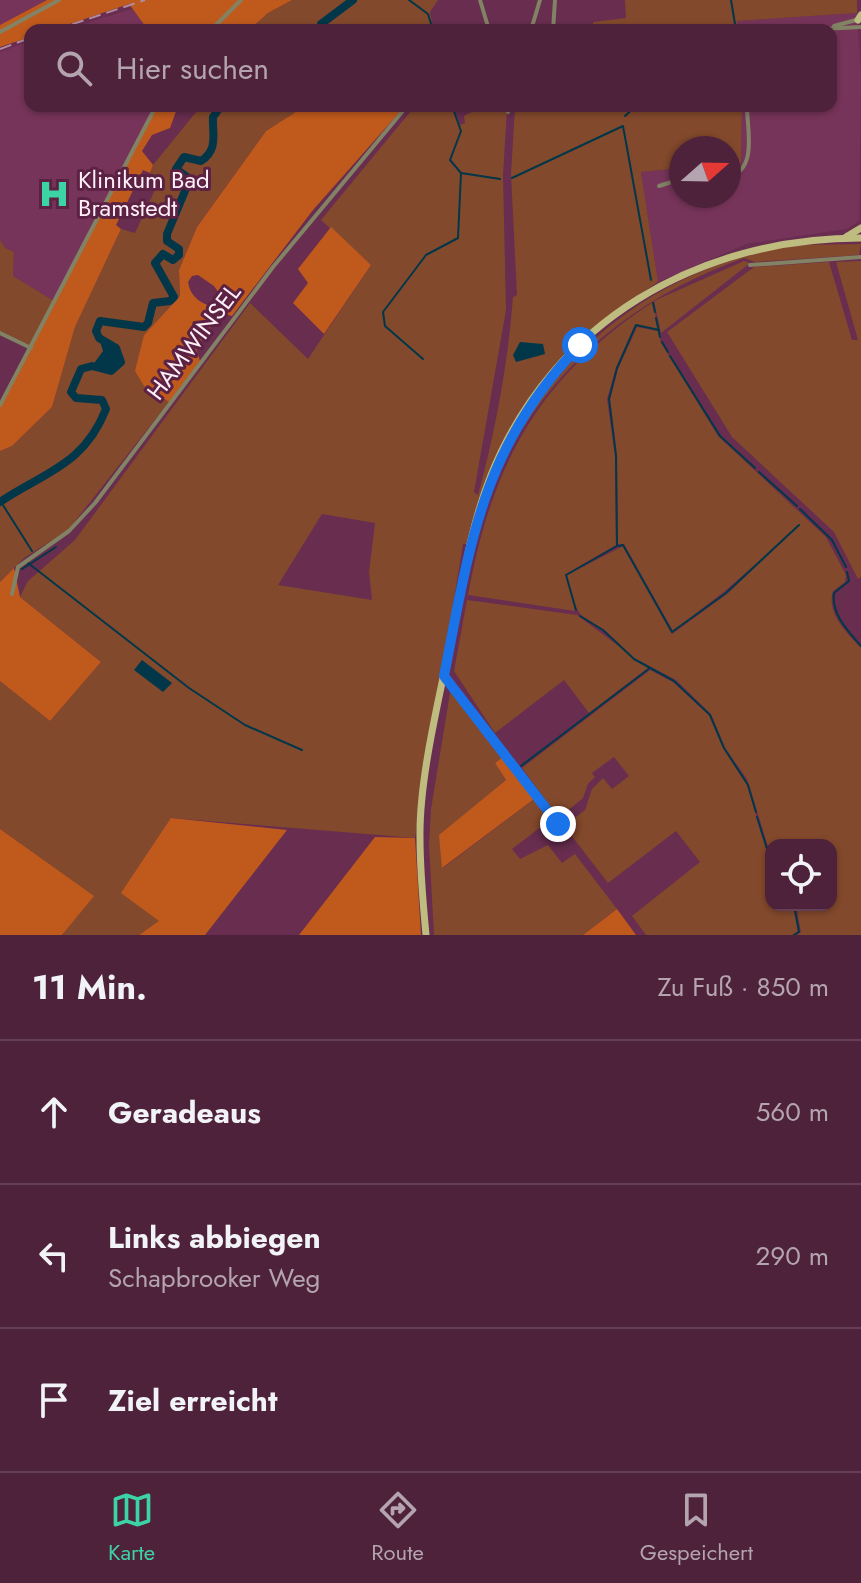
<!DOCTYPE html>
<html lang="de">
<head>
<meta charset="utf-8">
<style>
	:root { --surface:#4e223b; --page:#552a42; --text:#f1f3f6; --muted:#b3a4af; --line:#653f55; --accent:#3cd4a4 }
	body { margin:0; font-family:Jost,sans-serif; background:var(--page); color:var(--text) }
	.controls { position:absolute; right:24px; bottom:24px; display:grid; overflow:hidden; border-radius:16px; box-shadow:0 2px 6px #0004 }
	.controls button { width:72px; height:72px; display:grid; place-items:center; padding:0; border:0; border-bottom:2px solid var(--line); background:var(--surface); color:var(--text); font:40px sans-serif }
	.compass { position:absolute; left:669px; top:136px; width:72px; height:72px; border-radius:50%; background:var(--surface); box-shadow:0 2px 6px #0004; rotate:70deg }
	.stop { position:absolute; width:24px; height:24px; margin:-18px; border:6px solid #1a73e8; border-radius:50%; background:#fff }
	.stop.end { background:#1a73e8; border-color:#fff; box-shadow:0 2px 8px #0008 }
	.list { margin:0; padding:0; list-style:none }
	h2 { display:flex; justify-content:space-between; align-items:center; height:104px; margin:0; padding:0 32px; font-size:34px }
	h2 small { font-size:26px; font-weight:400; color:var(--muted) }
	.list li { display:grid; grid-template-columns:52px 1fr auto; gap:24px; align-items:center; box-sizing:border-box; height:144px; padding:0 32px; border-top:2px solid var(--line) }
	.list b { display:block; font-size:30px; white-space:nowrap }
	.list p { margin:0; font-size:26px; white-space:nowrap; color:var(--muted) }
	.list em { font-size:26px; font-style:normal; color:var(--muted) }
	.icon { flex:none; width:44px; height:44px; fill:none; stroke:currentColor; stroke-width:2; stroke-linecap:round; stroke-linejoin:round }
	.map { position:relative; flex:none; width:861px; height:935px; overflow:hidden }
	.search { position:absolute; background:var(--surface); box-shadow:0 2px 6px #0004; left:24px; right:24px; top:24px; height:88px; display:flex; align-items:center; gap:20px; box-sizing:border-box; padding:0 28px; border-radius:16px; color:var(--muted); font-size:30px }
	.sheet { height:536px; background:var(--surface) }
	nav { display:flex; justify-content:space-around; align-items:center; box-sizing:border-box; height:112px; border-top:2px solid var(--line); background:var(--surface); font-size:22px; color:var(--muted) }
	nav a { display:grid; justify-items:center; gap:4px }
	nav .on { color:var(--accent) }
	.map>svg:first-child { display:block }
	.built { fill:#77345a }
	.green { fill:#83492c; fill-rule:evenodd }
	.forest { fill:#c05a1c; fill-rule:evenodd }
	.water { fill:#023749 }
	.lines { fill:none; stroke-linecap:round; stroke-linejoin:round }
	.stream { stroke:#023749; stroke-width:2 }
	.river { stroke:#023749; stroke-width:8 }
	.minor { stroke:#828264; stroke-width:4 }
	.primary { stroke:#bebc7f; stroke-width:7 }
	.rail { stroke:#b18aa0; stroke-width:2; stroke-dasharray:12 6; stroke-linecap:butt }
	.route { stroke:#1a73e8; stroke-width:10 }
	.labels { text-anchor:middle; stroke-width:6; stroke-linejoin:round; paint-order:stroke }
	.poi-label { font-size:24px; fill:#ffeff7; stroke:#5c2244; text-anchor:start }
	.street-label { font-size:24px; fill:#ffeff7; stroke:#5c2244 }
</style>
</head>
<body>
<div class="map">
<svg width="861" height="935" viewBox="0 0 861 935">
	<rect width="100%" height="100%" fill="#682d4f"/>
	<g class="built">
		<polygon points="0,0 47,0 0,25"/>
		<polygon points="132,9 148,30 64,30"/>
		<polygon points="857,13 861,76 859,221 847,229 746,244 658,282 641,172 681,168 681,196 729,196 729,164 741,162 742,106 831,106 831,30 738,30 737,21"/>
		<polygon points="30,41 30,106 156,106 54,301 13,276 14,252 5,248 0,240 0,52"/>
	</g>
	<g class="green">
		<polygon points="292,0 438,0 430,12 433,30 249,30 268,13"/>
		<polygon points="625,0 857,0 857,13 737,21 738,30 593,30 593,22 626,18"/>
		<polygon points="201,106 305,106 266,131 197,227 179,270 180,296 144,335 144,386 169,402 68,530 24,558 0,582 0,451 12,446 52,407 75,327 121,229 135,233 160,179 150,173 153,165"/>
		<path d="M415 106H453L460 125 465 123 464 116C475 109 495 105 507 110L503 175 506 310 474 492 478 495C495 433 508 364 513 297L517 295 511 174 515 108 742 106 741 163 729 164V148H681V168L641 172 658 282 614 312 576 344 509 432 467 544H463L415 838 171 818 160 921 139 935H62L93 896 0 829V681L50 721 101 662 20 597 28 581 75 540 250 303 308 359 371 265 321 220ZM322 514 375 523 369 572 372 600 278 585Z"/>
		<polygon points="0,240 5,248 14,252 13,276 54,301 31,346 0,331"/>
		<path d="M861 244 859 255 755 262 744 258C651 292 577 344 523 428L521 425C583 331 669 269 781 248 807 243 835 245 861 244Z"/>
		<polygon points="744,261 750,263 661,333 654,301"/>
		<polygon points="861,261 861,577 858,579 834,532 732,437 667,332 754,267 829,262 852,340 858,340 836,262"/>
		<path d="M653 302 658 329 635 325 616 368 607 399 615 456 616 545 566 574 575 611 468 595C492 463 539 377 653 302Z"/>
		<path d="M637 327 658 331 661 343 718 436 826 537 846 575 845 582 833 591C826 613 847 633 861 648V935H797L801 932 796 905H831V845H771V856L747 779 725 748 711 714 676 680 634 658 604 630 581 615 575 606 567 575 623 546 672 634 727 594 800 525 725 591 673 631 624 544H618L617 455 610 399 618 369Z"/>
		<polygon points="467,600 577,615 648,668 589,713 564,680 495,733 454,671"/>
		<polygon points="650,670 673,682 709,715 723,748 747,785 771,866 771,905 793,905 798,931 792,935 646,935 632,916 700,862 676,831 608,883 564,826 585,810 592,789 603,778 612,789 629,776 614,757 592,773 595,777 588,784 583,798 559,818 522,768"/>
		<polygon points="451,687 503,757 495,763 506,780 440,835 443,868 534,799 550,820 512,849 520,859 548,845 562,863 575,854 617,909 583,935 434,935 429,844 431,809"/>
	</g>
	<g class="forest">
		<polygon points="47,0 292,0 268,13 249,30 148,30 129,4 52,30 30,30 30,37 0,47 0,25"/>
		<polygon points="156,106 178,106 170,128 152,135 142,151 153,165 150,173 143,170 116,225 121,229 75,327 52,407 12,446 0,451 0,405"/>
		<path d="M305 106H405L313 210 232 316 221 313 196 348 200 361 169 402 144 386 135 371 144 335 180 296 179 270 197 227 266 131ZM198 275 214 286 226 303 222 308C205 306 191 300 188 282L192 276Z"/>
		<polygon points="331,227 371,265 324,334 293,303 308,283 298,269"/>
		<polygon points="14,568 20,597 101,662 50,721 0,681 0,582"/>
		<polygon points="503,757 534,799 442,868 439,835 506,780 495,763"/>
		<polygon points="171,818 287,830 205,935 139,935 159,921 121,893"/>
		<polygon points="0,829 94,896 62,935 0,935"/>
		<polygon points="375,837 415,838 421,935 299,935"/>
		<polygon points="617,909 636,935 583,935"/>
	</g>
	<g class="water">
		<polygon points="99,338 116,348 121,362 117,368 101,371 92,366 103,351"/>
		<polygon points="520,342 543,344 545,354 516,362 513,355"/>
		<polygon points="142,660 172,683 163,692 134,670"/>
	</g>
	<g class="lines">
		<g class="stream">
			<polyline points="409,0 428,14 433,30"/>
			<polyline points="731,0 736,30"/>
			<polyline points="452,106 461,131 450,160 461,173 500,179"/>
			<polyline points="625,116 636,106"/>
			<polyline points="512,178 623,126 651,280"/>
			<polyline points="653,303 655,312"/>
			<polyline points="656,318 660,337"/>
			<polyline points="662,342 668,352"/>
			<polyline points="670,356 720,436 755,468"/>
			<polyline points="423,359 385,326 383,312 426,255 458,238 461,173"/>
			<polyline points="759,472 797,506"/>
			<polyline points="1,502 32,551"/>
			<polyline points="800,509 832,540 846,567"/>
			<polyline points="619,546 623,545 672,632 726,593 799,525"/>
			<polyline points="28,563 189,688 245,725 302,750"/>
			<polyline points="22,569 56,547"/>
			<path d="M847 572 849 581 834 593C831 614 848 631 861 646"/>
			<polyline points="576,610 566,575 617,546 616,456 609,399 617,368 636,325 659,330"/>
			<polyline points="580,616 603,630 634,659 674,681 710,715 724,748 748,785 756,812"/>
			<polyline points="521,766 650,668"/>
			<polyline points="757,817 771,861"/>
			<polyline points="794,935 799,932 794,905"/>
		</g>
		<g class="river">
			<polyline points="320,30 321,24 353,0"/>
			<path d="M0 502C45 472 84 465 106 409L102 400 76 398 71 392 81 369 92 366 111 371 121 362 116 348 99 338 96 331 100 321 144 327 148 323 153 303 170 301 174 297 155 263 163 254 173 260 179 255V249L167 241V234L190 179 176 169 184 157 201 161C219 149 212 133 213 117L221 106"/>
		</g>
		<g class="minor">
			<polyline points="480,0 489,30"/>
			<polyline points="834,26 856,20"/>
			<polyline points="211,30 241,0"/>
			<polyline points="531,30 540,0"/>
			<polyline points="553,30 555,0"/>
			<polyline points="801,30 861,27"/>
			<polyline points="0,32 59,0"/>
			<polyline points="508,112 510,106"/>
			<path d="M729 177C758 168 747 130 747 106"/>
			<polyline points="659,186 681,179"/>
			<polyline points="750,265 861,257"/>
			<polyline points="0,333 31,348"/>
			<polyline points="0,405 156,106"/>
			<polyline points="12,594 18,567 69,531 95,503 273,267 407,106"/>
			<polyline points="444,676 558,824"/>
		</g>
		<g class="primary">
			<polyline points="858,20 861,15"/>
			<polyline points="846,237 861,228"/>
			<path d="M426 935C423 903 420 870 420 838 419 779 439 699 451 640 462 585 470 528 491 475 553 321 699 238 861 238"/>
		</g>
		<g class="rail">
			<polyline points="55,30 145,0"/>
			<polyline points="0,49 30,38"/>
		</g>
	</g>
	<g class="lines">
		<path class="route" d="M558 824 444 676C470 544 482 446 580 345"/>
	</g>
	<defs>
		<g id="hospital-bare" transform="scale(2.4)"><path d="M-5-5h3v3.5h4V-5h3V5h-3V1.5h-4V5h-3Z" fill="#3cd4a4" stroke="#5c2244" stroke-width="2.5" paint-order="stroke"/></g>
	</defs>
	<g fill-rule="evenodd">
		<use href="#hospital-bare" x="54" y="194"/>
	</g>
	<g class="labels">
		<g class="poi-label">
			<text x="78" y="188">Klinikum Bad<tspan x="78" dy="28">Bramstedt</tspan></text>
		</g>
		<g class="street-label">
			<text transform="translate(194 342) rotate(-53)" y="8">HAMWINSEL</text>
		</g>
	</g>
</svg>
<div class="controls">
<button><svg class="icon" aria-label="locate" viewBox="0 0 24 24"><circle cx="12" cy="12" r="6"/><path d="M12 2v4M12 18v4M2 12h4M18 12h4"/></svg></button>
</div>
<svg class="compass" viewBox="-18 -18 36 36"><path d="M0-13l5 13h-10z" fill="#e53935"/><path d="M0 13l5-13h-10z" fill="#b3a4af"/></svg>
<div class="stop" style="left:580px;top:345px"></div>
<div class="stop end" style="left:558px;top:824px"></div>
<div class="search"><svg class="icon" aria-label="search" viewBox="0 0 24 24"><circle cx="10" cy="10" r="6"/><path d="M15 15l6 6"/></svg>Hier suchen</div>
</div>
<section class="sheet">
<h2>11 Min.<small>Zu Fuß · 850 m</small></h2>
<ul class="list">
<li><svg class="icon" aria-label="ahead" viewBox="0 0 24 24"><path d="M12 20V5M6 11l6-6 6 6"/></svg><div><b>Geradeaus</b></div><em>560 m</em></li>
<li><svg class="icon" aria-label="left" viewBox="0 0 24 24"><path d="M17 20v-9H6M10 6l-5 5 5 5"/></svg><div><b>Links abbiegen</b><p>Schapbrooker Weg</p></div><em>290 m</em></li>
<li><svg class="icon" aria-label="arrive" viewBox="0 0 24 24"><path d="M6 21V4h12l-3 4 3 4H6"/></svg><div><b>Ziel erreicht</b></div></li>
</ul>
</section>
<nav>
<a class="on"><svg class="icon" aria-label="map" viewBox="0 0 24 24"><path d="M3 6l6-2 6 2 6-2v14l-6 2-6-2-6 2zM9 4v14M15 6v14"/></svg>Karte</a>
<a><svg class="icon" aria-label="directions" viewBox="0 0 24 24"><path d="M12 3l9 9-9 9-9-9zM9 14v-3h6M13 9l2 2-2 2"/></svg>Route</a>
<a><svg class="icon" aria-label="saved" viewBox="0 0 24 24"><path d="M7 4h10v16l-5-4-5 4z"/></svg>Gespeichert</a>
</nav>
</body>
</html>
